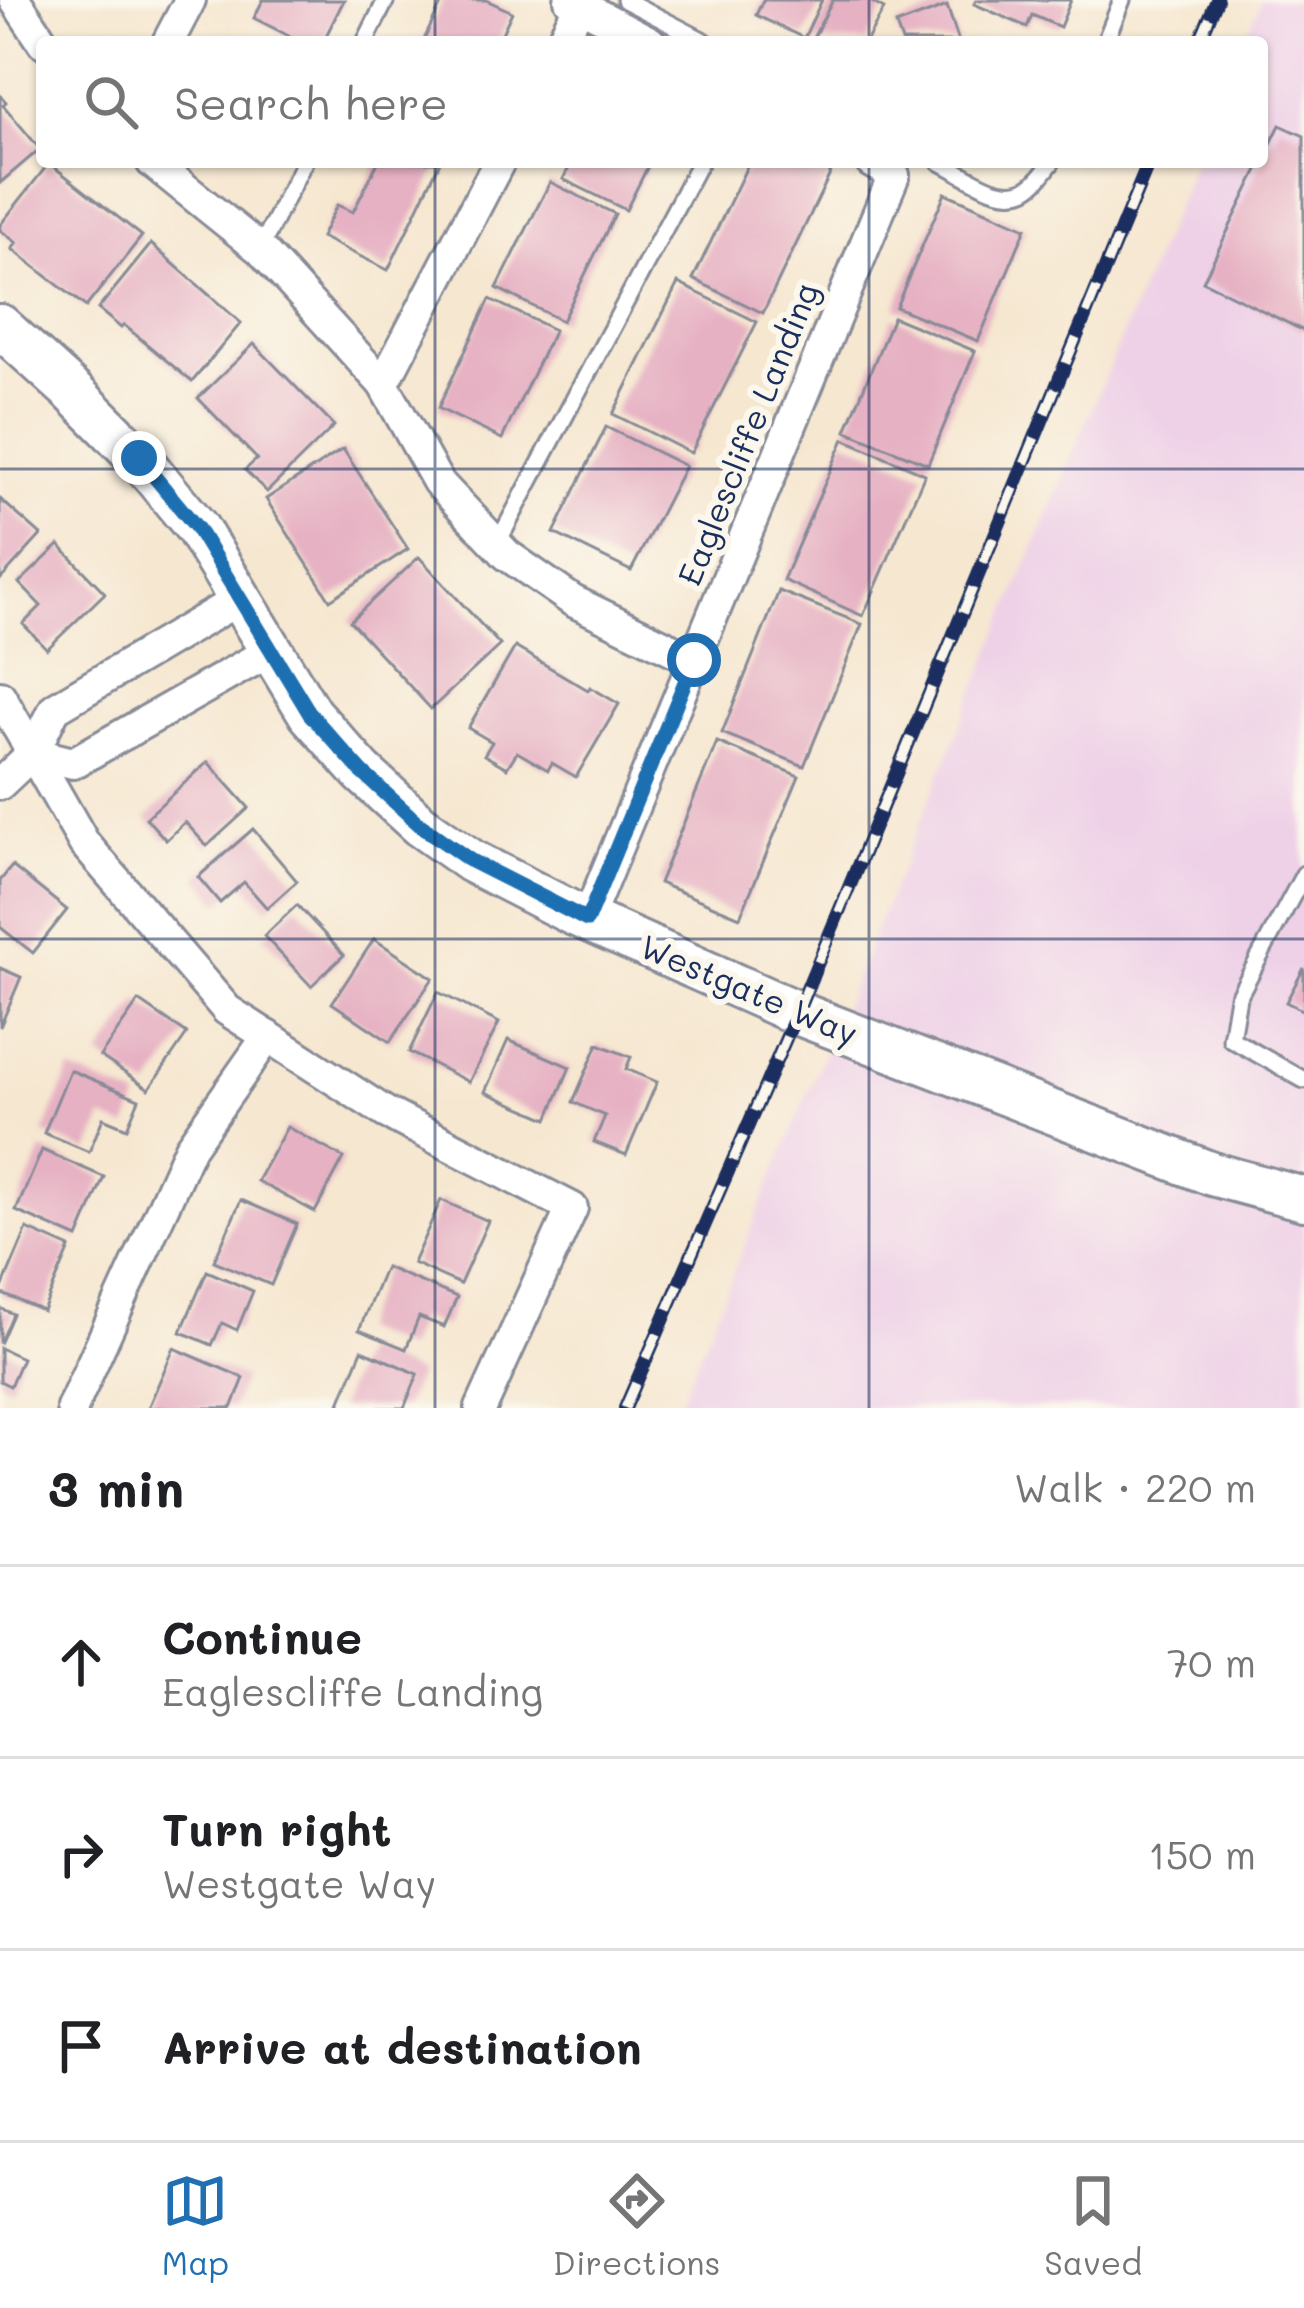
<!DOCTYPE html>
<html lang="en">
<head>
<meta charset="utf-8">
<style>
	:root { --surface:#fff; --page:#f6f6f6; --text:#202124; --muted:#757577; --line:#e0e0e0; --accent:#1f6fb2 }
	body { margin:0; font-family:Mali,sans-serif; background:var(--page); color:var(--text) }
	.stop { position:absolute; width:36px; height:36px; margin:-27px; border:9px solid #1f6fb2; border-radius:50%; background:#fff }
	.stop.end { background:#1f6fb2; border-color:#fff; box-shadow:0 3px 12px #0008 }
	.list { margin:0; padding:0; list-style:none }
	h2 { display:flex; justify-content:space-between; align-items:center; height:156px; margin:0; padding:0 48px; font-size:51px }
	h2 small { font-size:39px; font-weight:400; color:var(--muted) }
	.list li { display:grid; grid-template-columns:78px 1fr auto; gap:36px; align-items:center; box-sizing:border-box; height:192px; padding:0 48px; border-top:3px solid var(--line) }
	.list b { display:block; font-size:45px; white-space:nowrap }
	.list p { margin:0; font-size:39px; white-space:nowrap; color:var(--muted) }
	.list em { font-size:39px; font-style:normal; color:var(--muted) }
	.icon { flex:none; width:66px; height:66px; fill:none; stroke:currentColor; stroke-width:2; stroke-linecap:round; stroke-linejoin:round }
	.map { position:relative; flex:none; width:1304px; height:1408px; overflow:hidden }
	.search { position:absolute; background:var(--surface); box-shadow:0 3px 9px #0004; left:36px; right:36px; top:36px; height:132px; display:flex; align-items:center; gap:30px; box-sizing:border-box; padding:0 42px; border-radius:12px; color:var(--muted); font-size:45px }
	.sheet { height:732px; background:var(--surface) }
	nav { display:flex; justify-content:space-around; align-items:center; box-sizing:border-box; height:168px; border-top:3px solid var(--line); background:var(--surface); font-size:33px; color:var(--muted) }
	nav a { display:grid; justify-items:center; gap:6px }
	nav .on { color:var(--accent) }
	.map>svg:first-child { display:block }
	.built { fill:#eed0e7 }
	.building { fill:#e6b1c3 }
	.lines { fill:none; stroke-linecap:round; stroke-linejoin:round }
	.lane-casing { stroke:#888b97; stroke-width:21 }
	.street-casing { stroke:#888b97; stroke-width:36 }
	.secondary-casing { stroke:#888b97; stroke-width:48 }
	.lane { stroke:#fff; stroke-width:15 }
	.street { stroke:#fff; stroke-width:30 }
	.secondary { stroke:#fff; stroke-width:42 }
	.rail-casing { stroke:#1b2f5e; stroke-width:14 }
	.rail { stroke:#fbf7ec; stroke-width:9; stroke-dasharray:27; stroke-linecap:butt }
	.route { stroke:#1f6fb2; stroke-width:15 }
	.grid { fill:none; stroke:#1b2f5e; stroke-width:3; stroke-opacity:0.55 }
	.labels { text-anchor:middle; stroke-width:12; stroke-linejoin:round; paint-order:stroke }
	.street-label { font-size:33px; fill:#1b2f5e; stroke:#fbf7ec }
</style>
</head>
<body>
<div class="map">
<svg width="1304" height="1408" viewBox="0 0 1304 1408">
	<rect width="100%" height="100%" fill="#fbf7ec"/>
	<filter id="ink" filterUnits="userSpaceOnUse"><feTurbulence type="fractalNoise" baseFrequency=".00833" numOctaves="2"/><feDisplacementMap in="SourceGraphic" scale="24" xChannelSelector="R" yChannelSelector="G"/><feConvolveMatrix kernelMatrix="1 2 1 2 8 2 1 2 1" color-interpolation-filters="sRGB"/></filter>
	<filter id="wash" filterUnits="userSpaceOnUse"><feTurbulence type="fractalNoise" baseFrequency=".004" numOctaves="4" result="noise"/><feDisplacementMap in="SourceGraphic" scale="48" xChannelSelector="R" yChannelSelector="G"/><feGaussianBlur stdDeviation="2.7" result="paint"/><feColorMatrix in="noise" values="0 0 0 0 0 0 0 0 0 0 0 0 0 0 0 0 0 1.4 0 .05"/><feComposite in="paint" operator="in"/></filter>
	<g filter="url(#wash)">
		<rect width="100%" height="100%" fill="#f6e7d0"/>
		<polygon class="built" points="1261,0 1304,0 1304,1408 677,1408 1194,162 1262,162 1262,42 1244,42"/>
		<g id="blocks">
			<g class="building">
				<polygon points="263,0 344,0 323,42 301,42 254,18"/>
				<polygon points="443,0 486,0 512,12 498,42 423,42"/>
				<polygon points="763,0 822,0 804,38 756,15"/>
				<polygon points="833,0 868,0 884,9 866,42 811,42"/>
				<polygon points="976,0 1071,0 1060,27 1032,15 1027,27 974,4"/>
				<polygon points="947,6 959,42 902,42 896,25"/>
				<polygon points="0,95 6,102 3,105 40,149 0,183"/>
				<polygon points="1280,125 1304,136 1304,331 1203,281"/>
				<polygon points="378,162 440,162 388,270 321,237 337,205 353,212"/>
				<polygon points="563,162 650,162 626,210 563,179 570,166"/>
				<polygon points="749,162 811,162 831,172 763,313 693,279"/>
				<polygon points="49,163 142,236 86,307 12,249 17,243 0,230 0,225"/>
				<polygon points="550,182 615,214 562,321 497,288"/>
				<polygon points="945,193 1026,228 978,341 896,307"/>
				<polygon points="151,244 241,323 192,382 124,325 121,328 98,309"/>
				<polygon points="678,283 757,322 691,453 613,414"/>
				<polygon points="490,299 554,330 502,439 438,408"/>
				<polygon points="893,317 975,351 928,464 846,431"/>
				<polygon points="254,344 334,426 267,492 245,470 257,459 198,398"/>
				<polygon points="606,427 685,466 631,571 554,533"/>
				<polygon points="844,439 925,474 863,616 783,580"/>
				<polygon points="343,449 408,549 330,600 266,499"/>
				<polygon points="0,499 41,535 0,580"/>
				<polygon points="59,545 105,593 47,649 23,624 41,606 19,583"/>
				<polygon points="419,557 500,645 431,709 350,621"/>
				<polygon points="779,591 862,624 804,766 722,733"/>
				<polygon points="515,647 588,690 590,687 619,704 576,777 552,763 548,770 517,752 507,768 484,755 492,742 468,728"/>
				<polygon points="717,742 799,776 740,917 659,883"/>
				<polygon points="208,762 249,808 207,846 185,822 166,840 146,818"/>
				<polygon points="253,829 297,881 267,908 244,882 220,903 198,877"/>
				<polygon points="12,866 67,910 33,953 0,927 0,881"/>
				<polygon points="297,905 344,955 311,986 264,936"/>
				<polygon points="374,939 433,978 390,1042 332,1003"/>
				<polygon points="0,968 21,977 0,1027"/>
				<polygon points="1304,968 1304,1011 1286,1002"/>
				<polygon points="438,992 499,1023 469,1082 409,1052"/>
				<polygon points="139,1001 187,1034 149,1089 100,1056"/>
				<polygon points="508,1040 570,1067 548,1119 485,1092"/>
				<polygon points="598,1044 631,1057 626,1069 657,1082 626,1155 594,1142 605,1116 573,1102"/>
				<polygon points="70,1070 139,1099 127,1128 103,1118 89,1152 44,1133"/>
				<polygon points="287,1127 344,1158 315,1212 257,1181"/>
				<polygon points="42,1150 104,1177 78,1238 16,1211"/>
				<polygon points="241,1200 297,1224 271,1285 214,1261"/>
				<polygon points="441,1200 488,1221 460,1284 413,1263"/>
				<polygon points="27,1229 70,1248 43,1311 0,1293"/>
				<polygon points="385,1267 457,1297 444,1327 419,1317 406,1349 359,1330"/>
				<polygon points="207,1271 253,1291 237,1330 222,1323 212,1345 181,1332"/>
				<polygon points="0,1308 13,1314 0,1344"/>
				<polygon points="0,1348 22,1358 10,1386 0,1381"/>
				<polygon points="174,1348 244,1378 232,1408 148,1408"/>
				<polygon points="362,1350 418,1374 404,1408 338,1408"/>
			</g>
		</g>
	</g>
	<g filter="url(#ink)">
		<use href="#blocks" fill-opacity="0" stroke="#888b97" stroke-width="3"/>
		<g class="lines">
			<g class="lane-casing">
				<g id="lane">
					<polyline points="625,0 706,42"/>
					<polyline points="365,42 386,0"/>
					<polyline points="1105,42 1122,0"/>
					<path d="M940 162C963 173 998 201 1024 190 1036 185 1044 172 1052 162"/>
					<polyline points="260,249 304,162"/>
					<polyline points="497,544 700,162"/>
					<polyline points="1304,874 1238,997 1231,1039 1304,1080"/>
				</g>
			</g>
			<g class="street-casing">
				<g id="street">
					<polyline points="15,0 43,42"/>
					<polyline points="570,0 650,42"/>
					<polyline points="168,42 190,0"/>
					<polyline points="561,42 580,5"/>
					<polyline points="152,162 260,249 383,384 438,482 507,555 573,601 694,660"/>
					<polyline points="383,384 499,162"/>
					<polyline points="0,696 84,843 227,1010 385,1112 572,1208 481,1408"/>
					<polyline points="33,753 73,763 270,651"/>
					<polyline points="0,784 33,753 55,708 239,599"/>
					<polyline points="587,920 894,175 871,162"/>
					<polyline points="72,1408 190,1147 268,1036"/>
				</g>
			</g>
			<g class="secondary-casing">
				<polyline id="secondary" points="0,326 73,392 139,458 197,528 310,714 362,772 420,825 471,861 572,913 797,1013 1212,1174 1304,1199"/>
			</g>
			<use href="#lane" class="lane"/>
			<use href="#street" class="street"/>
			<use href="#secondary" class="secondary"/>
			<g class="rail-casing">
				<g id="rail">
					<polyline points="1199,42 1217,0"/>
					<polyline points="625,1408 797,1013 1149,162"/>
				</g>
			</g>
			<use href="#rail" class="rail"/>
		</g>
	</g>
	<g class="lines" filter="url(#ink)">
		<polyline class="route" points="139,458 197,528 310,714 362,772 420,825 471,861 587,920 694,660"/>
	</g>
	<path class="grid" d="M435 0V42M869 0V42M435 162V1408M869 162V1408M0 469H1304M0 939H1304"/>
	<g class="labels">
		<g class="street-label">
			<text transform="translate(748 434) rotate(-68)" y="12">Eaglescliffe Landing</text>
			<text transform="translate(749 990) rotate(23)" y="12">Westgate Way</text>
		</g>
	</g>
</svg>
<div class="stop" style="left:694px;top:660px"></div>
<div class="stop end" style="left:139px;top:458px"></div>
<div class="search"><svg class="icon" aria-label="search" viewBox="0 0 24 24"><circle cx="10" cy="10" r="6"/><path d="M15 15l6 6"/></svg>Search here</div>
</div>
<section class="sheet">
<h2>3 min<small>Walk · 220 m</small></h2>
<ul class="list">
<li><svg class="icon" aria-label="ahead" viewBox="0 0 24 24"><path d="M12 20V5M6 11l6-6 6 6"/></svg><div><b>Continue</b><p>Eaglescliffe Landing</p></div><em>70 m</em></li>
<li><svg class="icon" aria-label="right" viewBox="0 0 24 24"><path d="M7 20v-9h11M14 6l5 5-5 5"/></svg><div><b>Turn right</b><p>Westgate Way</p></div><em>150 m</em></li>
<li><svg class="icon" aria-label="arrive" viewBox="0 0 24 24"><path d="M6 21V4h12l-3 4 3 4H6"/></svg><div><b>Arrive at destination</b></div></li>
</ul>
</section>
<nav>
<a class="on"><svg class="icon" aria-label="map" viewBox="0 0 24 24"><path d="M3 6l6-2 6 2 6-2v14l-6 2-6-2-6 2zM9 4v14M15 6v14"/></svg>Map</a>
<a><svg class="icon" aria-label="directions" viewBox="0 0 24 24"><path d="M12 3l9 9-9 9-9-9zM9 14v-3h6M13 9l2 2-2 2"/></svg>Directions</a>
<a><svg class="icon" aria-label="saved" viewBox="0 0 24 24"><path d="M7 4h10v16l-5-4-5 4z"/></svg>Saved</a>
</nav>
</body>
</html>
